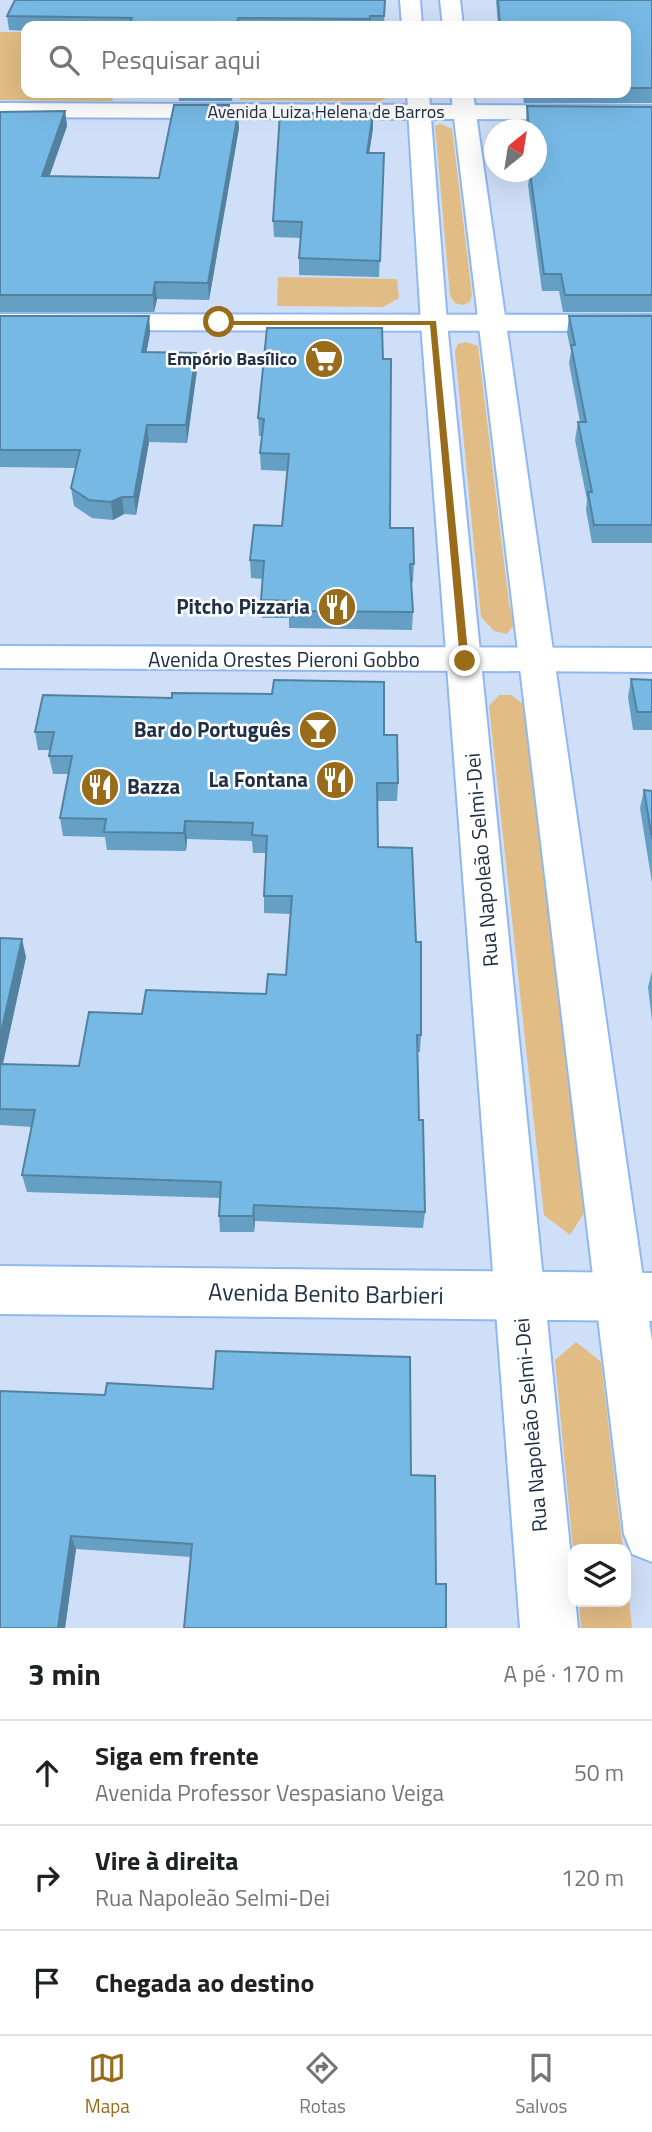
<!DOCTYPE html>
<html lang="pt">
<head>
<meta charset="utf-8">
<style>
	:root { --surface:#fff; --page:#f6f6f6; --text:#202124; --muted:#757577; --line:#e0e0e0; --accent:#986c1a }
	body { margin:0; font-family:"Titillium Web",sans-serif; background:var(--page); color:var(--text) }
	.controls { position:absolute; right:21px; bottom:21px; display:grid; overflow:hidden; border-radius:14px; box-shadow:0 7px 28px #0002 }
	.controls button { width:63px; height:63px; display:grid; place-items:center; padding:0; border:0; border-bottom:2px solid var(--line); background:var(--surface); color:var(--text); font:35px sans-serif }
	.compass { position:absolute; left:484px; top:119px; width:63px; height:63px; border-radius:50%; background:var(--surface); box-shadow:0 7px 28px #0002; rotate:30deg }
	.stop { position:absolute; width:21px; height:21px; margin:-16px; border:5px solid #986c1a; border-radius:50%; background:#fff }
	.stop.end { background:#986c1a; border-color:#fff; box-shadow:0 2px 7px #0008 }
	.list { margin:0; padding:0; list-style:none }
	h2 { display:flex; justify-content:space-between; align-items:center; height:91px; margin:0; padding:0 28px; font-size:30px }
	h2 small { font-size:23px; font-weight:400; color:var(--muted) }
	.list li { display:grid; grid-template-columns:46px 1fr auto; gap:21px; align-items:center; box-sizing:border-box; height:105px; padding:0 28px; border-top:2px solid var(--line) }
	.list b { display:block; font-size:26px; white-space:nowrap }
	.list p { margin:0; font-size:23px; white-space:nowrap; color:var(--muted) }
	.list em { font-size:23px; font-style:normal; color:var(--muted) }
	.icon { flex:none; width:38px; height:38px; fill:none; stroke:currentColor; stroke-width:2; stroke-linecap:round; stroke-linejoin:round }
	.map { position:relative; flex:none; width:652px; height:1628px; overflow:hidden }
	.search { position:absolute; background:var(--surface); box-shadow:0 7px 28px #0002; left:21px; right:21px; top:21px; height:77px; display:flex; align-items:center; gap:18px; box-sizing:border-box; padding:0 24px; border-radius:14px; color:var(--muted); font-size:26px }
	.sheet { height:406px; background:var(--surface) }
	nav { display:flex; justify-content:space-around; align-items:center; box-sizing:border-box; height:98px; border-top:2px solid var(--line); background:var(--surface); font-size:19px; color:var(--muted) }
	nav a { display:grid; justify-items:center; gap:4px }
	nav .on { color:var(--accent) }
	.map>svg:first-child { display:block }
	.green { fill:#e1bc85 }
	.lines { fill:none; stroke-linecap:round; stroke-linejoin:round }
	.minor-casing { stroke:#90b8f0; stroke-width:4 }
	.major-casing { stroke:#90b8f0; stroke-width:4 }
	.minor { fill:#fff; fill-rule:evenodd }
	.major { fill:#fff; fill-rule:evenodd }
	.wall { fill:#659fc4 }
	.shaded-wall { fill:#5382a0 }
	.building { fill:#76b9e4; stroke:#5382a0; stroke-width:2 }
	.route { fill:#986c1a }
	.labels { text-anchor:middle; stroke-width:5; stroke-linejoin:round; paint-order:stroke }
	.far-street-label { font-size:18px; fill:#203046; stroke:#fff }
	.far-poi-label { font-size:18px; font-weight:bold; fill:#203046; stroke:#fff; text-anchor:end }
	.poi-label { font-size:21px; font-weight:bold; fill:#203046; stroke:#fff; text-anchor:end }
	.street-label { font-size:21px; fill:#203046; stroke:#fff }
	.near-street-label { font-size:24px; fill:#203046; stroke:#fff }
</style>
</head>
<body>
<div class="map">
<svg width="652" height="1628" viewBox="0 0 652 1628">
	<rect width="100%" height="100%" fill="#cfdff7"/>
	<g class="green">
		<polygon points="0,32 26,32 26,93 115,93 112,101 0,100"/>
		<polygon points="241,93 392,93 390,97 379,101 240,100"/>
		<polygon points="441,124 452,129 472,295 470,302 463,305 455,303 450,296 435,126"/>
		<polygon points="278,277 397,279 399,298 383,307 277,306"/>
		<polygon points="466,342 478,346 509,604 514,624 507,634 494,631 481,617 455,351 458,344"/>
		<polygon points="499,695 511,695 523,704 584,1213 570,1235 544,1215 489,706"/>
		<polygon points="576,1342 601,1362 623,1549 573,1549 555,1360"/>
		<polygon points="626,1573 632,1628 581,1628 579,1602 626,1602"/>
	</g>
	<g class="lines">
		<g class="minor-casing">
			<g id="minor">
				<polygon points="0,103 652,106 652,120 0,117"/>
				<polygon points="0,314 652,315 652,331 0,330"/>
				<polygon points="0,646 652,648 652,672 0,668"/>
				<polygon points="0,1266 652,1273 652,1321 0,1314"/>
			</g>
		</g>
		<g class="major-casing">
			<g id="major">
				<polygon points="400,0 420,0 422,26 402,26"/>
				<polygon points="440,0 460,0 463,26 443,26"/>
				<polygon points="407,93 429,93 447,323 578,1628 520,1628 421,323"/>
				<polygon points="451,93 473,93 652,1341 652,1562 632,1554 624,1534"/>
			</g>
		</g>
		<use href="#minor" class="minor"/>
		<use href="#major" class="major"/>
	</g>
	<g class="wall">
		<polygon points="385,0 384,26 26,26 26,31 9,30 7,16"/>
		<polygon points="496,0 652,0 652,103 524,103 523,97 503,96 503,93 626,93 626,26 498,26"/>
		<polygon points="117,93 233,93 232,101 179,101 179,95 117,94"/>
		<polygon points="527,106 652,107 652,312 563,312 559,291 542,291 528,185 530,172 536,172 536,130 526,130 526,122"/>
		<polygon points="65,111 67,126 49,176 159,178 230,112 239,128 209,300 157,299 154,312 0,312 0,112"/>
		<polygon points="373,113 373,128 369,153 384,153 379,277 299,275 299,258 301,238 274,237 273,221"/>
		<polygon points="0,316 149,316 150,333 146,353 197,370 187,443 149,442 136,515 124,514 113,520 92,518 74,506 71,488 76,468 0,467"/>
		<polygon points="569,316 652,316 652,543 592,543 586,510 587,500 575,440 578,422 580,422 569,363 571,351 567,333"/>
		<polygon points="267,328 414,564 413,582 411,582 413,612 412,630 289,628 289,618 262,618 261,600 263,579 251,578 250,560 282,526 287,471 261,470 260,453 262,436 259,436 258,418"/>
		<polygon points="631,679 652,680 652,730 633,730 628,697"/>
		<polygon points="35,732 384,735 398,783 397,801 377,801 378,847 416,942 421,1035 420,1052 417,1052 419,1120 425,1212 423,1228 255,1221 254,1232 220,1232 219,1216 220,1198 27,1192 22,1175 32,1127 0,1125 0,938 26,957 3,1064 79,1066 142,1014 266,994 286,975 290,914 264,913 264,896 266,853 253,853 252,841 187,839 186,851 107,850 105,837 63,836 60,818 69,774 53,774 49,756 50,750 38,750"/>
		<polygon points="644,790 652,791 652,883 640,808"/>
		<polygon points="652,971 652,1021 648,987"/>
		<polygon points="0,1391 411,1475 446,1628 191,1557 76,1549 65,1628 0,1628"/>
	</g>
	<g class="shaded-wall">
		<polygon points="65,111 67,126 44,192 42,176"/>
		<polygon points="238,113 239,128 209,300 208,283"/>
		<polygon points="373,113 373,128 367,168 367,153"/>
		<polygon points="155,282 157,299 154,312 153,295"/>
		<polygon points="149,316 150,333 143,370 142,352"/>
		<polygon points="196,353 197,370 187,443 186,425"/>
		<polygon points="147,425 149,442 136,515 134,497"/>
		<polygon points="122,497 124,514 113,520 111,502"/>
		<polygon points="185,821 187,839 186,851 184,833"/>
		<polygon points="22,939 26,957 0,1076 0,1037"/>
		<polygon points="254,1205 255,1221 254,1232 253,1216"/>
		<polygon points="71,1536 76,1549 65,1628 58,1628"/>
	</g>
	<g class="building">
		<polygon points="15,0 385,0 384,16 370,16 370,19 238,18 237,26 128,26 132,18 7,16"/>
		<polygon points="498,0 652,0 652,88 626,88 626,26 500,26"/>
		<polygon points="174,105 229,105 229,112 238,113 208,283 155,282 153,295 0,295 0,112 65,111 42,176 159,178"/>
		<polygon points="527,106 652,107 652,295 565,295 561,274 544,274 530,172 536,172 536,130 529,130"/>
		<polygon points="280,113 373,113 367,153 384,153 380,261 299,258 302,222 273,221"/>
		<polygon points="0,316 149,316 142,352 196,353 186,425 147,425 134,497 122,497 111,502 89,500 71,488 80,450 0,450"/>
		<polygon points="569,316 652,316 652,525 594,525 588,492 592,492 578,422 586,422 571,345 575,345"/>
		<polygon points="267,328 382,328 383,359 391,359 390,528 413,528 414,564 410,564 413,612 289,611 289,601 261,600 264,561 250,560 254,525 282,526 289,454 260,453 264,419 258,418"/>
		<polygon points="631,679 652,680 652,712 637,712"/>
		<polygon points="274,680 384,682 384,735 397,735 398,783 377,783 378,847 412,848 416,942 421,942 421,1035 417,1035 419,1120 423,1120 425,1212 254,1205 253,1216 219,1216 221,1182 22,1175 35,1110 0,1109 0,1064 79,1066 89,1012 142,1014 146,990 266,994 268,974 286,975 292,896 264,896 267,836 252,835 253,823 185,821 184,833 104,832 106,819 60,818 72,756 49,756 54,732 35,732 43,695 172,698 172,693 272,694"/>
		<polygon points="644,790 652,791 652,839"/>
		<polygon points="0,938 22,939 0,1037"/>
		<polygon points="216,1351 410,1357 411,1475 435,1476 436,1584 446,1584 446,1628 184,1628 192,1544 71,1536 58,1628 0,1628 0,1391 105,1395 107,1383 213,1389"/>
	</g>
	<polygon class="route" points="216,321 436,321 469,663 460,661 430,325 219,325"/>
	<defs>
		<g id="supermarket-disc" transform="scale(2.0125)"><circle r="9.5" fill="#986c1a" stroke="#fff"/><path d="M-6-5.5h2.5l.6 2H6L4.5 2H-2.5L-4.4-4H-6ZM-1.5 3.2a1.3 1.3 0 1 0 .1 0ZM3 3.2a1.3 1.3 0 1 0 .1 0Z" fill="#fff"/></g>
		<g id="restaurant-disc" transform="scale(2.0125)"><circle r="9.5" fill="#986c1a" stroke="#fff"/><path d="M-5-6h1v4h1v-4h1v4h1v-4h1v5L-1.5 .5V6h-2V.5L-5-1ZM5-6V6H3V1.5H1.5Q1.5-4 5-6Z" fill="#fff"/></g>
		<g id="bar-disc" transform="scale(2.0125)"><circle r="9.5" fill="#986c1a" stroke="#fff"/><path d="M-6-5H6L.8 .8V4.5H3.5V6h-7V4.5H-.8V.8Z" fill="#fff"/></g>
	</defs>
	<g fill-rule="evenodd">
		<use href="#supermarket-disc" x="324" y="359"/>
		<use href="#restaurant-disc" x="337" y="607"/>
		<use href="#bar-disc" x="318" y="730"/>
		<use href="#restaurant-disc" x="335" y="780"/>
		<use href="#restaurant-disc" x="100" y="787"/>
	</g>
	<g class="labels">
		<g class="far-street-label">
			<text x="326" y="118">Avenida Luiza Helena de Barros</text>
		</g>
		<g class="far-poi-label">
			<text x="297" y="365">Empório Basílico</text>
		</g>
		<g class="poi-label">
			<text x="310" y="614">Pitcho Pizzaria</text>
			<text x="291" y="737">Bar do Português</text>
			<text x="308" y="787">La Fontana</text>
			<text x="127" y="794" text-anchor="start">Bazza</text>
		</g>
		<g class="street-label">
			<text x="284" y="667">Avenida Orestes Pieroni Gobbo</text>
			<text transform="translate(482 860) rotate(-95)" y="7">Rua Napoleão Selmi-Dei</text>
			<text transform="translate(531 1425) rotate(-95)" y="7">Rua Napoleão Selmi-Dei</text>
		</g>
		<g class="near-street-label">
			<text transform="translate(326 1294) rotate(1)" y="8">Avenida Benito Barbieri</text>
		</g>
	</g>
</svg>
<div class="controls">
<button><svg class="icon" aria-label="layers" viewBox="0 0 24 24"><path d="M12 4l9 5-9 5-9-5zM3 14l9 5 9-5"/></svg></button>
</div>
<svg class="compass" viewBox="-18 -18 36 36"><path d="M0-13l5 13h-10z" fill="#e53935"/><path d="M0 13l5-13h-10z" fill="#757577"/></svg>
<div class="stop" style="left:219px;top:322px"></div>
<div class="stop end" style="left:465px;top:661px"></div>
<div class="search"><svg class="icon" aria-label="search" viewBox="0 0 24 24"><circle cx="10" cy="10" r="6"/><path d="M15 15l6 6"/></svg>Pesquisar aqui</div>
</div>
<section class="sheet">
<h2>3 min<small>A pé · 170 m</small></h2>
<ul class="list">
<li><svg class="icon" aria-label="ahead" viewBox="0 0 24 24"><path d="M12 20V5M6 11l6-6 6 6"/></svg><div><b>Siga em frente</b><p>Avenida Professor Vespasiano Veiga</p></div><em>50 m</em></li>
<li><svg class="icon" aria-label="right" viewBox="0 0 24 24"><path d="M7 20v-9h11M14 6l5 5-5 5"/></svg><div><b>Vire à direita</b><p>Rua Napoleão Selmi-Dei</p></div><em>120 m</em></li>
<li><svg class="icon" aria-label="arrive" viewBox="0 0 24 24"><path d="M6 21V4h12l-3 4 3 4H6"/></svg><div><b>Chegada ao destino</b></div></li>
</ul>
</section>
<nav>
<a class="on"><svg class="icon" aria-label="map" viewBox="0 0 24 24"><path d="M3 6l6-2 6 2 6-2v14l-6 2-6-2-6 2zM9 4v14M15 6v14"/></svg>Mapa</a>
<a><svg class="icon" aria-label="directions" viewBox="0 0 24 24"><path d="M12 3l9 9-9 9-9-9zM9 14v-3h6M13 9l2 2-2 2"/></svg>Rotas</a>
<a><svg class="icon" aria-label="saved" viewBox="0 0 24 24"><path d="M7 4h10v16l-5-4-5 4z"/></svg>Salvos</a>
</nav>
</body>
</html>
